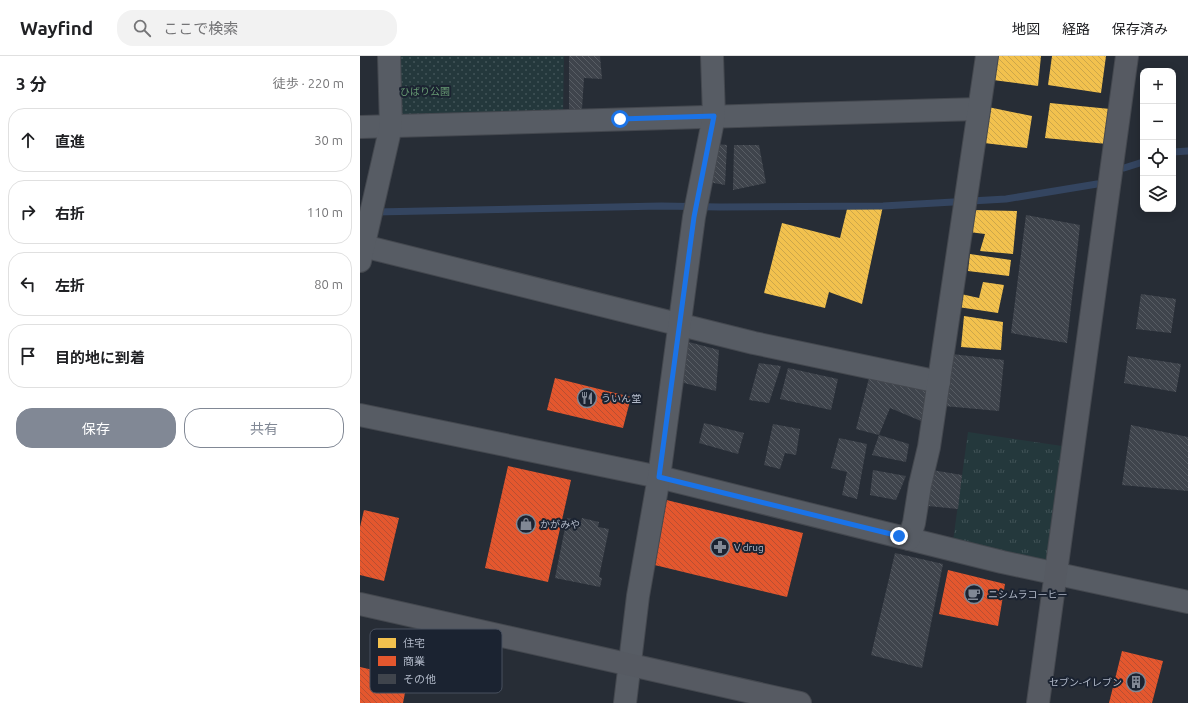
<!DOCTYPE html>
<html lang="ja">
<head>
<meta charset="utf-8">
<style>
	:root { --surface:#fff; --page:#f2f2f2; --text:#202124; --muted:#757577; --line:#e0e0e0; --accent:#818895 }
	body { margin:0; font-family:Ubuntu,"Noto Sans JP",sans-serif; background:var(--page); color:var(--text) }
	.controls { position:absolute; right:12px; top:12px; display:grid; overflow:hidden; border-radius:8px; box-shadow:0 2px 10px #0003 }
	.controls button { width:36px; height:36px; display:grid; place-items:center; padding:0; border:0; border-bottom:1px solid var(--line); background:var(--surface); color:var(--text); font:20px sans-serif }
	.stop { position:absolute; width:12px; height:12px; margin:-9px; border:3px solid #1a73e8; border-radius:50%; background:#fff }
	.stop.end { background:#1a73e8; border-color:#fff; box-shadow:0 1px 4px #0008 }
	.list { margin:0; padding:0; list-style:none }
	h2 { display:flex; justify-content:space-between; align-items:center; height:52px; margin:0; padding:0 16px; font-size:17px }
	h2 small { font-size:13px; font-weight:400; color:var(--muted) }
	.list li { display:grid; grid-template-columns:26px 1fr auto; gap:12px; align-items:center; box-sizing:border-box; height:64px; margin:0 8px 8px; padding:0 8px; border:1px solid var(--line); border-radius:16px }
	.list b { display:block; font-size:15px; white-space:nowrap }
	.list em { font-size:13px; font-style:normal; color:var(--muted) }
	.actions { display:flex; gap:8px; padding:12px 16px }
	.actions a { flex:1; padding:9px 0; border:1px solid var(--accent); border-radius:16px; text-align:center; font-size:14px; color:var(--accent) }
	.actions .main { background:var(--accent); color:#fff }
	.icon { flex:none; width:22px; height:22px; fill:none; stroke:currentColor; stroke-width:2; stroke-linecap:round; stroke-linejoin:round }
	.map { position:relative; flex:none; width:828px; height:647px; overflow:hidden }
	header { display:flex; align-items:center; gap:24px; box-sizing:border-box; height:56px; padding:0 20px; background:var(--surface); border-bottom:1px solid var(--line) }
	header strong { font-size:19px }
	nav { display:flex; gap:22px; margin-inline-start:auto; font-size:14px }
	.search { width:280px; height:36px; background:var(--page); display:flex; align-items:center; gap:10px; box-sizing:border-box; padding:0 14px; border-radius:16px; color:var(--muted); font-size:15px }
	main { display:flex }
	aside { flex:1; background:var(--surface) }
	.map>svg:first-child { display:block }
	.grass { fill:url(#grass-tufts) }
	.park { fill:url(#park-dots) }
	.homes { fill:url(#homes-back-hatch) }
	.shops { fill:url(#shops-back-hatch) }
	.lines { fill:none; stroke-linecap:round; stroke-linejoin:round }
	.stream { stroke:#344560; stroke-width:7 }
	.building { fill:url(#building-back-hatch) }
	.street-casing { stroke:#44484f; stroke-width:24 }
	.secondary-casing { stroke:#44484f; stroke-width:24 }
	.street { stroke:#575c64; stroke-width:22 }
	.secondary { stroke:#565a62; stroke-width:22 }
	.route { stroke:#1a73e8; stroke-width:5 }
	.labels { text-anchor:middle; stroke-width:4; stroke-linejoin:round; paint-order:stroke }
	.park-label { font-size:10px; fill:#679a73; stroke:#1b2331 }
	.poi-label { font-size:10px; fill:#b1b9c8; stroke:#1b2331; text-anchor:start }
	.key { fill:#1b2331; stroke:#48505e; stroke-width:1 }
	.key-label { font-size:11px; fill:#b1b9c8 }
</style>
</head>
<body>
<header>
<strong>Wayfind</strong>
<div class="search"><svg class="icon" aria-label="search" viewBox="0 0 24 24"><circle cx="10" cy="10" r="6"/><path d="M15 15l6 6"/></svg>ここで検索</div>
<nav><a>地図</a><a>経路</a><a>保存済み</a></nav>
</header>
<main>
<aside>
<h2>3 分<small>徒歩 · 220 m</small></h2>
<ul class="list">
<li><svg class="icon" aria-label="ahead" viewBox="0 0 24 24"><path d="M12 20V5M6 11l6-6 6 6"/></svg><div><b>直進</b></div><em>30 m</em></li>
<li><svg class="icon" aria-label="right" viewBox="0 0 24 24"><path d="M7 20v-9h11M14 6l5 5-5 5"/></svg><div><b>右折</b></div><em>110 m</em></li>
<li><svg class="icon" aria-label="left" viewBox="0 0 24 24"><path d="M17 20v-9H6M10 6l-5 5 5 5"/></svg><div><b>左折</b></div><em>80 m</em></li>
<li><svg class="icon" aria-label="arrive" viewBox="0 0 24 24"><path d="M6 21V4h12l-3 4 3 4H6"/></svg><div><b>目的地に到着</b></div></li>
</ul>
<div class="actions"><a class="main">保存</a><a>共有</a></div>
</aside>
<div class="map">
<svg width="828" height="647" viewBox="0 0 828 647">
	<defs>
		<pattern id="grass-tufts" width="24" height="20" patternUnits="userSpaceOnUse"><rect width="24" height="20" fill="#24383c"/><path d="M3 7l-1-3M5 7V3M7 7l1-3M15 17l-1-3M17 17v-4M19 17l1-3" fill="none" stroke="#415357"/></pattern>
		<pattern id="park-dots" width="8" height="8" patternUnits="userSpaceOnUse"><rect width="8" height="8" fill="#24383c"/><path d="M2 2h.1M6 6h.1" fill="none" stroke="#415357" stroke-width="1.8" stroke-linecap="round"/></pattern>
		<pattern id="homes-back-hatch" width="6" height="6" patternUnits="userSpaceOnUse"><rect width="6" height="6" fill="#f2c14e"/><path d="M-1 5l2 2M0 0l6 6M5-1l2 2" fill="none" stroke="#cca64a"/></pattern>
		<pattern id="shops-back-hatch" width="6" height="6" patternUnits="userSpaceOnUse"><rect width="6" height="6" fill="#e4572e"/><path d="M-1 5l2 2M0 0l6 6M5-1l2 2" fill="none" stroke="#b84f32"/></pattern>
		<pattern id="building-back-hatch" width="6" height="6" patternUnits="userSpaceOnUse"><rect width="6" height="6" fill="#3f444c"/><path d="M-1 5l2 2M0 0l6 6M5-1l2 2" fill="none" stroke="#585d64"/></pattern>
	</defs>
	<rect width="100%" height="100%" fill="#272d36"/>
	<polygon class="grass" points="608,376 709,391 693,506 593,485"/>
	<polygon class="park" points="29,0 204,0 203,64 31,70"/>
	<g class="homes">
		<polygon points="636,0 681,0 678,30 633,24"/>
		<polygon points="692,0 746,0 741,37 688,29"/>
		<polygon points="690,47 750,53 747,88 685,82"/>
		<polygon points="628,51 672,60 667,92 624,87"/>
		<polygon points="488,149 523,150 502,248 469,236 465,252 404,237 422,167 480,182"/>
		<polygon points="612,154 657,155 653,198 620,195 625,178 609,176"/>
		<polygon points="610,198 651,204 649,220 608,215"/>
		<polygon points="623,226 644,229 638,257 598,251 601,238 619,242"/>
		<polygon points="604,260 643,266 641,294 601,291"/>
	</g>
	<g class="shops">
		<polygon points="195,322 271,341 263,372 187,354"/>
		<polygon points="148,410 211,424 188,526 125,512"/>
		<polygon points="294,441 443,477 427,541 278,505"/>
		<polygon points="4,454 39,462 24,525 0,519 0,471"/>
		<polygon points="588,514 645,528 638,570 579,558"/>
		<polygon points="762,595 803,605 792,647 749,647"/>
		<polygon points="0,611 48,622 43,647 0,647"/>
	</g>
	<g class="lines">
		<g class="stream">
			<polyline points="813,96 828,95"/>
			<polyline points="764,112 783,106"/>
			<polyline points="15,156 301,150 360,151 523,150 646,143 737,128"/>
		</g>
	</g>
	<g class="building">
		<polygon points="209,0 240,0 242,23 224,22 222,53 209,54"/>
		<polygon points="344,87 367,89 365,129 343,125"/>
		<polygon points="374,89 399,89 406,127 373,134"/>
		<polygon points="666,159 720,169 707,287 651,277"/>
		<polygon points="781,238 816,243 811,277 776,273"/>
		<polygon points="325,285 359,294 356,335 316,325"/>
		<polygon points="592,298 644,304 639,355 584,350"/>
		<polygon points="768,300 821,308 816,336 764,327"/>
		<polygon points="399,307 421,310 409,347 389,344"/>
		<polygon points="428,312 478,323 471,354 420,343"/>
		<polygon points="509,322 568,332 561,365 530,352 519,379 496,373"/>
		<polygon points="344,367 384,377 378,398 339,387"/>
		<polygon points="413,368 440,373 436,399 425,397 420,413 404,409"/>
		<polygon points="771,369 828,381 828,435 762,429"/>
		<polygon points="519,379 549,388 546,406 512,399"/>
		<polygon points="479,382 507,388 497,443 482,439 487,416 471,412"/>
		<polygon points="513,414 546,420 536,444 510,439"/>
		<polygon points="572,414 602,419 598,453 568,450"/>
		<polygon points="207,462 221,465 222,462 239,466 238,471 249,473 239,521 242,522 240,531 195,522"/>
		<polygon points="535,497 583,508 562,612 511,599"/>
	</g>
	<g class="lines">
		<g class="street-casing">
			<g id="street">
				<polyline points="0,71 619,53"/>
				<polyline points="3,190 394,287 579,326"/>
				<polyline points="0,205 31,70 29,0"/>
				<polyline points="0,359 299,421 642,506 828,546"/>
				<polyline points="549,483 554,467 560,429 569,391 627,0"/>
				<polyline points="265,647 278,540 299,421 334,161 354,60 352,0"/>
			</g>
		</g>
		<g class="secondary-casing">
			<g id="secondary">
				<polyline points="0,548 440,647"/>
				<polyline points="678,647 767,0"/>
			</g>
		</g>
		<use href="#street" class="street"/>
		<use href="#secondary" class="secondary"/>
	</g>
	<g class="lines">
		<polyline class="route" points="260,63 354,60 334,161 299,421 539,480"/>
	</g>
	<defs>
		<g id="restaurant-ring" transform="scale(1)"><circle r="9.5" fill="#1b2331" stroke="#818895" stroke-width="1.5"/><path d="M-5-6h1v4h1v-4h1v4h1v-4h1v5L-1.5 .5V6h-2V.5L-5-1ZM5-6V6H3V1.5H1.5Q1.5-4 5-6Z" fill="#818895"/></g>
		<g id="shop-ring" transform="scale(1)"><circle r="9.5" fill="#1b2331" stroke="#818895" stroke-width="1.5"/><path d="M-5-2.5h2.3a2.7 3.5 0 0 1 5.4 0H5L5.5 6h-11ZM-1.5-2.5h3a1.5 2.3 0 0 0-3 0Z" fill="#818895"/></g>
		<g id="pharmacy-ring" transform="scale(1)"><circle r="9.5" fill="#1b2331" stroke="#818895" stroke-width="1.5"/><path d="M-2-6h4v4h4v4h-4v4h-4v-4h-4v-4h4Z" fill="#818895"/></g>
		<g id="cafe-ring" transform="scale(1)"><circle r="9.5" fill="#1b2331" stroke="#818895" stroke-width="1.5"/><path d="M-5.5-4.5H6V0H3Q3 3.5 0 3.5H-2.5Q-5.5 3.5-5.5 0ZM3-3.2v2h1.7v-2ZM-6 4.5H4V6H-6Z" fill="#818895"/></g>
		<g id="building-ring" transform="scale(1)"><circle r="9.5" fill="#1b2331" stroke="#818895" stroke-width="1.5"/><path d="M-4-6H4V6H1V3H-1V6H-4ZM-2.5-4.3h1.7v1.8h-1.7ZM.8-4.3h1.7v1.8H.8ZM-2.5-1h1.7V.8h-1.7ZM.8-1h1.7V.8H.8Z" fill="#818895"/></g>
	</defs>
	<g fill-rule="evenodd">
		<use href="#restaurant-ring" x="227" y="342"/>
		<use href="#shop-ring" x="166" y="468"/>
		<use href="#pharmacy-ring" x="360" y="491"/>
		<use href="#cafe-ring" x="614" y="538"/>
		<use href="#building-ring" x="776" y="626"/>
	</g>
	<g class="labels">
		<g class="park-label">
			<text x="65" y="39">ひばり公園</text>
		</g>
		<g class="poi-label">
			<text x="241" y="346">ういん堂</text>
			<text x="180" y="472">かがみや</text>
			<text x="374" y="495">V drug</text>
			<text x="628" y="542">ニシムラコーヒー</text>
			<text x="762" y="630" text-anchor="end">セブン-イレブン</text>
		</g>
	</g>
	<rect x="10" y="573" width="132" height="64" rx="6" class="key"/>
	<rect x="18" y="582" width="18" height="10" fill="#f2c14e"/>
	<rect x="18" y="600" width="18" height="10" fill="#e4572e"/>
	<rect x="18" y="618" width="18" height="10" fill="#3f444c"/>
	<g class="key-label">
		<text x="43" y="591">住宅</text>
		<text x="43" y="609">商業</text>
		<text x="43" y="627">その他</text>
	</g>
</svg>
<div class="controls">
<button>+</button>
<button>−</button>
<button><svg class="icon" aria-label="locate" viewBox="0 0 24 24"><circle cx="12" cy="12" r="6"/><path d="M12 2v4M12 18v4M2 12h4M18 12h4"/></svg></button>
<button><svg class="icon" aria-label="layers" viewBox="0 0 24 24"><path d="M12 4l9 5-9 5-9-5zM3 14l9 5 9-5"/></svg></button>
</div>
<div class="stop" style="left:260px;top:63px"></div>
<div class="stop end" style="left:539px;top:480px"></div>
</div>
</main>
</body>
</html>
